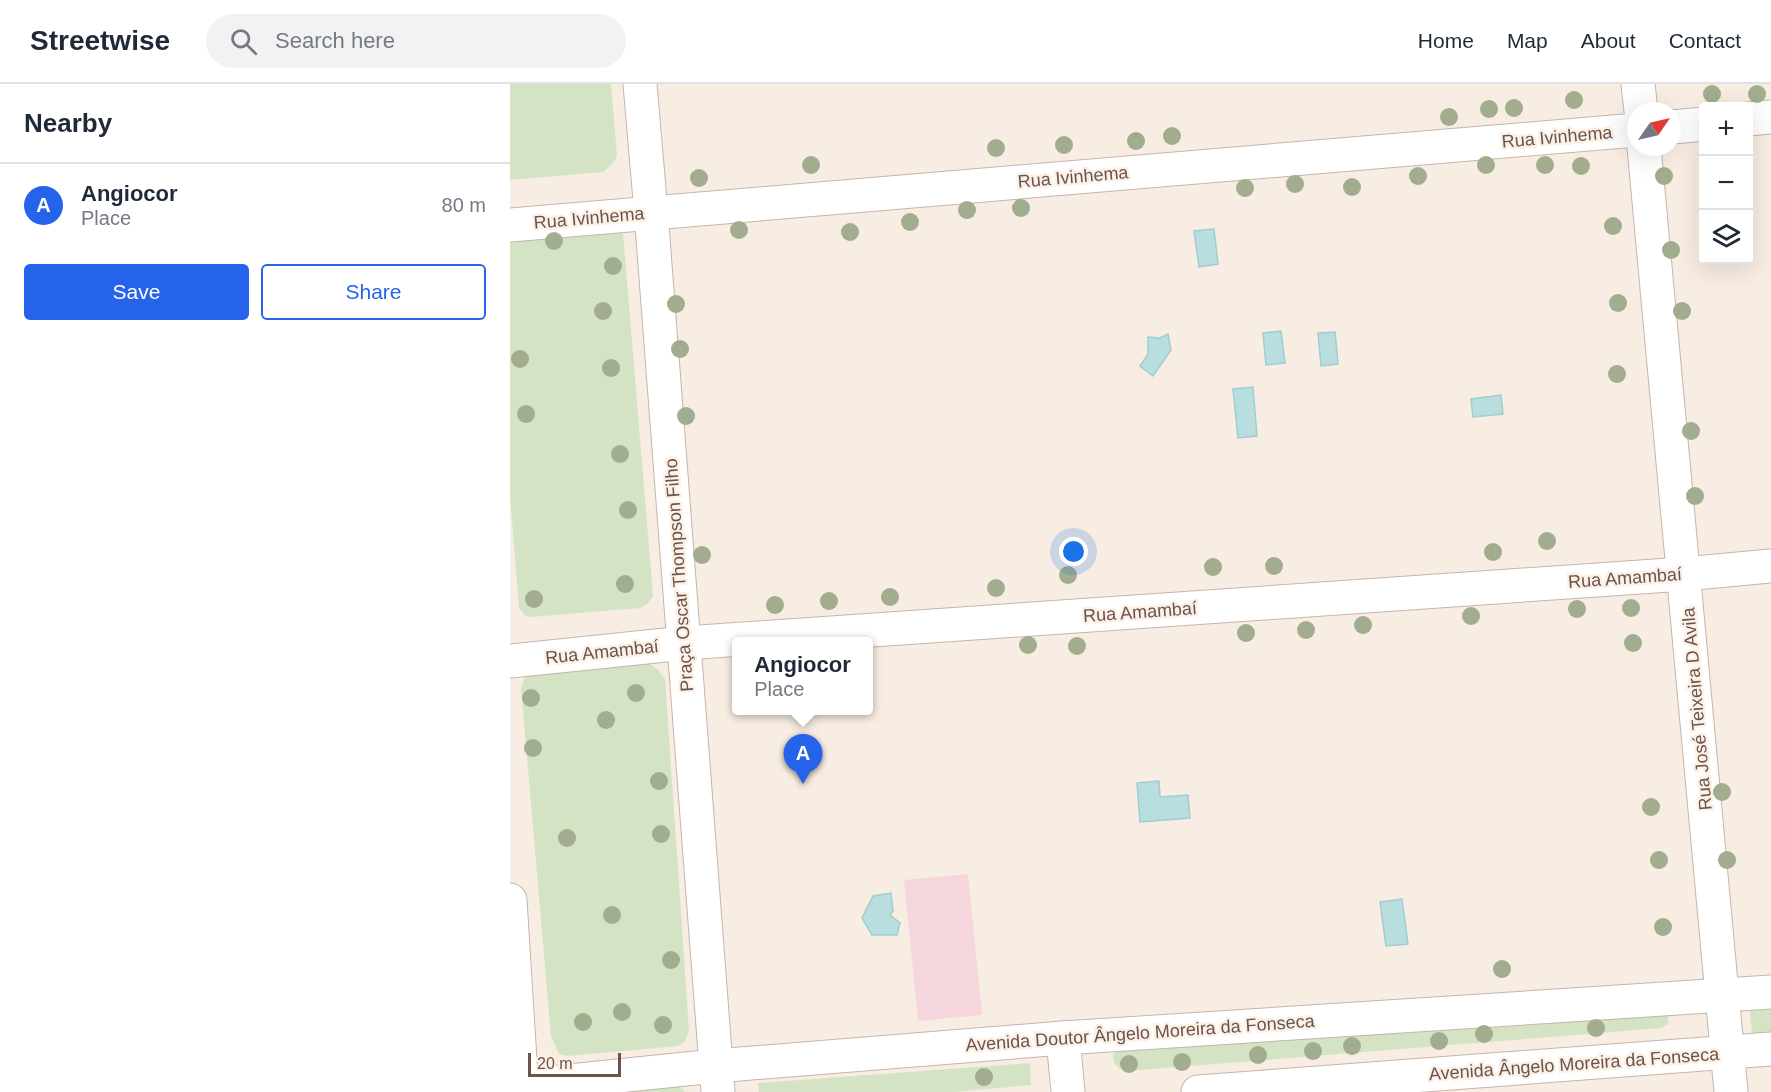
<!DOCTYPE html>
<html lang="en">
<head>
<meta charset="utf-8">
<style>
	:root { --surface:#fff; --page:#f2f2f3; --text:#1f2937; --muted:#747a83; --line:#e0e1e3; --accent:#2563eb }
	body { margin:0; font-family:Arial,sans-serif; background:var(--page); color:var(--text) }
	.controls { position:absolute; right:18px; top:18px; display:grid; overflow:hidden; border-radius:6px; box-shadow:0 6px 24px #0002 }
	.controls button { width:54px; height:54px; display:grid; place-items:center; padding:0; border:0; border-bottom:2px solid var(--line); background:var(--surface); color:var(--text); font:30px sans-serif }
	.compass { position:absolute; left:1117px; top:18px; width:54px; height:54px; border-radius:50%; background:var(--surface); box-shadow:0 6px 24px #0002; rotate:56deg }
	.scale { position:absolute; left:18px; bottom:15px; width:93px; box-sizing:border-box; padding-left:6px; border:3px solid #6c544c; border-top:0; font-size:16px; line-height:21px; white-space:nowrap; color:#6c544c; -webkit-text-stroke:4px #fcf1e7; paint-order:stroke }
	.you { position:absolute; left:564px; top:468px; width:21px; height:21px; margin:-15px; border:4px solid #fff; border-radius:50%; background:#1a73e8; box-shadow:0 0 0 9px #1a73e833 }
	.badge { display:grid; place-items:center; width:39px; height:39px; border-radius:50%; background:var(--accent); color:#fff; font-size:20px; font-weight:700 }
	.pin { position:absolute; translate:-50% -50px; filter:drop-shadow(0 2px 3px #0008) }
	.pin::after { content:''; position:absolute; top:32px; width:21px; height:18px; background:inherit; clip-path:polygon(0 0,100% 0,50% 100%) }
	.popup { position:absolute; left:222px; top:553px; width:141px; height:78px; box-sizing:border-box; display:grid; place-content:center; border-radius:6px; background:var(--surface); filter:drop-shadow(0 2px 4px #0005); font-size:20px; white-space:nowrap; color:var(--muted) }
	.popup b { font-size:22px; color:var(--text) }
	.popup::after { content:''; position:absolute; left:50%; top:100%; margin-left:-12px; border:12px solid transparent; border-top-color:var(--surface) }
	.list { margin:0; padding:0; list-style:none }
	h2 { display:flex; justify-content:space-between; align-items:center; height:78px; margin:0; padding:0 24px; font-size:26px }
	h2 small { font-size:20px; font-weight:400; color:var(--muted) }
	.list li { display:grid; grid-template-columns:39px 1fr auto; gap:18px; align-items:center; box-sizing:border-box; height:84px; padding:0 24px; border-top:2px solid var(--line) }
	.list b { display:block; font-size:22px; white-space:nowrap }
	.list p { margin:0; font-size:20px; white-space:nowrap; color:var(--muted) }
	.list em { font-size:20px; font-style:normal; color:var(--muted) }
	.actions { display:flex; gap:12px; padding:18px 24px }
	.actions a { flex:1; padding:14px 0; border:2px solid var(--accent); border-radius:6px; text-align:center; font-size:21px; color:var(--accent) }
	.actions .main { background:var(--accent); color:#fff }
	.icon { flex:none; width:33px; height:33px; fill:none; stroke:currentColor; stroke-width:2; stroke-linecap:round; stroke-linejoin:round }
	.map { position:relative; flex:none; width:1261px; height:1008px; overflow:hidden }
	header { display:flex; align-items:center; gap:36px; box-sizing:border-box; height:84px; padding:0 30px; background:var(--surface); border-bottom:2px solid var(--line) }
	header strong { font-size:28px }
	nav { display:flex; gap:33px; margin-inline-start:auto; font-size:21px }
	.search { width:420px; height:54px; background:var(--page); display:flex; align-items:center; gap:15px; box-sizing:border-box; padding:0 21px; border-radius:33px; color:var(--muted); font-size:22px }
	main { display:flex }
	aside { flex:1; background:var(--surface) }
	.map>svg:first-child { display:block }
	.medical { fill:#f5d6dd }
	.green { fill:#d4e3c3 }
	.water { fill:#b9dedf; stroke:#a1cdcf; stroke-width:1.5 }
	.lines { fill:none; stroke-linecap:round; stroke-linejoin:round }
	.minor-casing { stroke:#c7b4ab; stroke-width:35 }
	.tertiary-casing { stroke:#c7b4ab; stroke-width:35 }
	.minor { stroke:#fff; stroke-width:33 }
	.tertiary { stroke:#fff; stroke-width:33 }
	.tree { fill:#a2ac8e }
	.labels { text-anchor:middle; stroke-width:5; stroke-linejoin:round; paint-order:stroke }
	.street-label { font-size:18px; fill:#6c544c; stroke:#fcf1e7 }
</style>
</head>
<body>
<header>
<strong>Streetwise</strong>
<div class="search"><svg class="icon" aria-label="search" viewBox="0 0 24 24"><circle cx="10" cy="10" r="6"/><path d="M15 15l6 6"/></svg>Search here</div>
<nav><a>Home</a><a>Map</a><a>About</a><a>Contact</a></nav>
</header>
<main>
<aside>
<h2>Nearby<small></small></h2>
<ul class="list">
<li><span class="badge">A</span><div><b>Angiocor</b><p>Place</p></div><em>80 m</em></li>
</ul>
<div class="actions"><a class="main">Save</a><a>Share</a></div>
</aside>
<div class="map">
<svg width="1261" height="1008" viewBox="0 0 1261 1008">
	<rect width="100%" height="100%" fill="#f8ede2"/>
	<polygon class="medical" points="458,790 472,931 408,937 394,796"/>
	<g class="green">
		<polygon points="0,0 101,0 107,72 104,78 93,88 0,96"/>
		<polygon points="109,142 113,150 114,161 143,512 138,520 130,524 21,533 14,531 9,523 0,412 0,144"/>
		<polygon points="139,579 148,586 155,595 179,947 175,957 168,962 58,972 49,970 41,952 11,604 15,593 24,586"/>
		<polygon points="1261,918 1261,949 1242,950 1239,920"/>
		<polygon points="1154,924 1158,932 1158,940 1151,944 618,987 609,984 604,979 603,970 609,965"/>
		<polygon points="520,979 521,1001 444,1008 249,1008 248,999"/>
		<polygon points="169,1002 175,1008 104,1008"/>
	</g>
	<g class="water">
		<polygon points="704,145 708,180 689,183 684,147"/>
		<polygon points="771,247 775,279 756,281 753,249"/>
		<polygon points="825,248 828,280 811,282 808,249"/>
		<polygon points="658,250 661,266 643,292 630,282 638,270 638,253 650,254"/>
		<polygon points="743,303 747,352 728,354 723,305"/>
		<polygon points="991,311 993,330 963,333 961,315"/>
		<polygon points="649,697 650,713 678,711 680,734 630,738 627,699"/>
		<polygon points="381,809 383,827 380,831 390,839 387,851 362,851 352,834 363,812"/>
		<polygon points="892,815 898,860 876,862 870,818"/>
	</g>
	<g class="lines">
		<g class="minor-casing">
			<g id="minor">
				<polyline points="1128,0 1131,27"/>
				<polyline points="1238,35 1261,33"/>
				<polyline points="1162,43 1194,40"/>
				<polyline points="1134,63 1221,1008"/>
				<polyline points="0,141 1126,46"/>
				<polyline points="0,577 175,559 1174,490 1261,482"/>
				<polyline points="553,954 558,1008"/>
			</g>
		</g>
		<g class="tertiary-casing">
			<g id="tertiary">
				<polyline points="130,0 141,128 208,1008"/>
				<polyline points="0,816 12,1008"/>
				<polyline points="0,1003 205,982 553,954 1261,908"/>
				<polyline points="688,1008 1261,965"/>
			</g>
		</g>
		<use href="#minor" class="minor"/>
		<use href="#tertiary" class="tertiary"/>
	</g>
	<g class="tree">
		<circle cx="1202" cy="10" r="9"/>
		<circle cx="1247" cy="10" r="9"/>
		<circle cx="1064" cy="16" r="9"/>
		<circle cx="1004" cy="24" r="9"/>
		<circle cx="979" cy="25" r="9"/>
		<circle cx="939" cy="33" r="9"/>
		<circle cx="662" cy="52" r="9"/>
		<circle cx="626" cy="57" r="9"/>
		<circle cx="554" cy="61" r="9"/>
		<circle cx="486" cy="64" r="9"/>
		<circle cx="301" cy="81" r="9"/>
		<circle cx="976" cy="81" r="9"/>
		<circle cx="1035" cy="81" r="9"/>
		<circle cx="1071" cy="82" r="9"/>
		<circle cx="908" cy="92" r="9"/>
		<circle cx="1154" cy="92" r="9"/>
		<circle cx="189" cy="94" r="9"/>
		<circle cx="785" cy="100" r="9"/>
		<circle cx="842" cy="103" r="9"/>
		<circle cx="735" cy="104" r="9"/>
		<circle cx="511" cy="124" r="9"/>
		<circle cx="457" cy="126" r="9"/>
		<circle cx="400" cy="138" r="9"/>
		<circle cx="1103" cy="142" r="9"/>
		<circle cx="229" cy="146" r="9"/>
		<circle cx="340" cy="148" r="9"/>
		<circle cx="44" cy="157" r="9"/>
		<circle cx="1161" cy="166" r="9"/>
		<circle cx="103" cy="182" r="9"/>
		<circle cx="1108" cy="219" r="9"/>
		<circle cx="166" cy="220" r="9"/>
		<circle cx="93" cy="227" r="9"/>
		<circle cx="1172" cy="227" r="9"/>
		<circle cx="170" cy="265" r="9"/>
		<circle cx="10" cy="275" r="9"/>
		<circle cx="101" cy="284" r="9"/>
		<circle cx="1107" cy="290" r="9"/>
		<circle cx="16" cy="330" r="9"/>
		<circle cx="176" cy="332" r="9"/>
		<circle cx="1181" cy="347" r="9"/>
		<circle cx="110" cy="370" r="9"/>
		<circle cx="1185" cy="412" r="9"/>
		<circle cx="118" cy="426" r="9"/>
		<circle cx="1037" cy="457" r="9"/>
		<circle cx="983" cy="468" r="9"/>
		<circle cx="192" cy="471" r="9"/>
		<circle cx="764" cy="482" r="9"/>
		<circle cx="703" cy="483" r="9"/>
		<circle cx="558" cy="491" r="9"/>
		<circle cx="115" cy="500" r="9"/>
		<circle cx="486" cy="504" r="9"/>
		<circle cx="380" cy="513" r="9"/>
		<circle cx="24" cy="515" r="9"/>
		<circle cx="319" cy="517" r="9"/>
		<circle cx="265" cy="521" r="9"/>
		<circle cx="1121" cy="524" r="9"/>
		<circle cx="1067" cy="525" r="9"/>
		<circle cx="961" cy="532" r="9"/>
		<circle cx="853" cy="541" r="9"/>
		<circle cx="796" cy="546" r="9"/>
		<circle cx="736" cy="549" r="9"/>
		<circle cx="1123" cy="559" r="9"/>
		<circle cx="518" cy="561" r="9"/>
		<circle cx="567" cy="562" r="9"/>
		<circle cx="126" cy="609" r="9"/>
		<circle cx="21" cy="614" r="9"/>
		<circle cx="96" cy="636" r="9"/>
		<circle cx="23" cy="664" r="9"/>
		<circle cx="149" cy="697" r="9"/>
		<circle cx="1212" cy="708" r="9"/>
		<circle cx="1141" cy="723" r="9"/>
		<circle cx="151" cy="750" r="9"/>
		<circle cx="57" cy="754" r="9"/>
		<circle cx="1149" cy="776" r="9"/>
		<circle cx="1217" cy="776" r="9"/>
		<circle cx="102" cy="831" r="9"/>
		<circle cx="1153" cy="843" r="9"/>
		<circle cx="161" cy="876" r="9"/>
		<circle cx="992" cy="885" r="9"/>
		<circle cx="112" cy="928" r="9"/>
		<circle cx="73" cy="938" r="9"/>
		<circle cx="153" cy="941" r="9"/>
		<circle cx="1086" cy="944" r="9"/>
		<circle cx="974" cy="950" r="9"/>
		<circle cx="929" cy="957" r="9"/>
		<circle cx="842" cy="962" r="9"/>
		<circle cx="803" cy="967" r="9"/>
		<circle cx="748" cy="971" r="9"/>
		<circle cx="672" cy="978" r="9"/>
		<circle cx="619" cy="980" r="9"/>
		<circle cx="474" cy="993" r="9"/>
	</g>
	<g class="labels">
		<g class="street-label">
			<text transform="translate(1047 53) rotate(-5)" y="6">Rua Ivinhema</text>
			<text transform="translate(563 93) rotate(-5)" y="6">Rua Ivinhema</text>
			<text transform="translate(79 134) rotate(-5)" y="6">Rua Ivinhema</text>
			<text transform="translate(169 491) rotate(-94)" y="6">Praça Oscar Thompson Filho</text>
			<text transform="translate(1115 494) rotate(-4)" y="6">Rua Amambaí</text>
			<text transform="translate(630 528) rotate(-4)" y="6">Rua Amambaí</text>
			<text transform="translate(92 568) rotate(-6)" y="6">Rua Amambaí</text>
			<text transform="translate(1187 625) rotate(-95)" y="6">Rua José Teixeira D Avila</text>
			<text transform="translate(630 949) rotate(-4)" y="6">Avenida Doutor Ângelo Moreira da Fonseca</text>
			<text transform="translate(1064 980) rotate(-4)" y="6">Avenida Ângelo Moreira da Fonseca</text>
		</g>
	</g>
</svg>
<div class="controls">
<button>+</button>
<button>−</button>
<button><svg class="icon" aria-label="layers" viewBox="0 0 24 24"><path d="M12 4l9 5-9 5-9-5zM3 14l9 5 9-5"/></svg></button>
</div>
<svg class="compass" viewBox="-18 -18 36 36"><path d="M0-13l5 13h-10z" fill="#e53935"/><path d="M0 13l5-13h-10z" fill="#747a83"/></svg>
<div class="scale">20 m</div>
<div class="you"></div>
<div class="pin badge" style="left:293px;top:700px">A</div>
<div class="popup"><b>Angiocor</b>Place</div>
</div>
</main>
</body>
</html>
